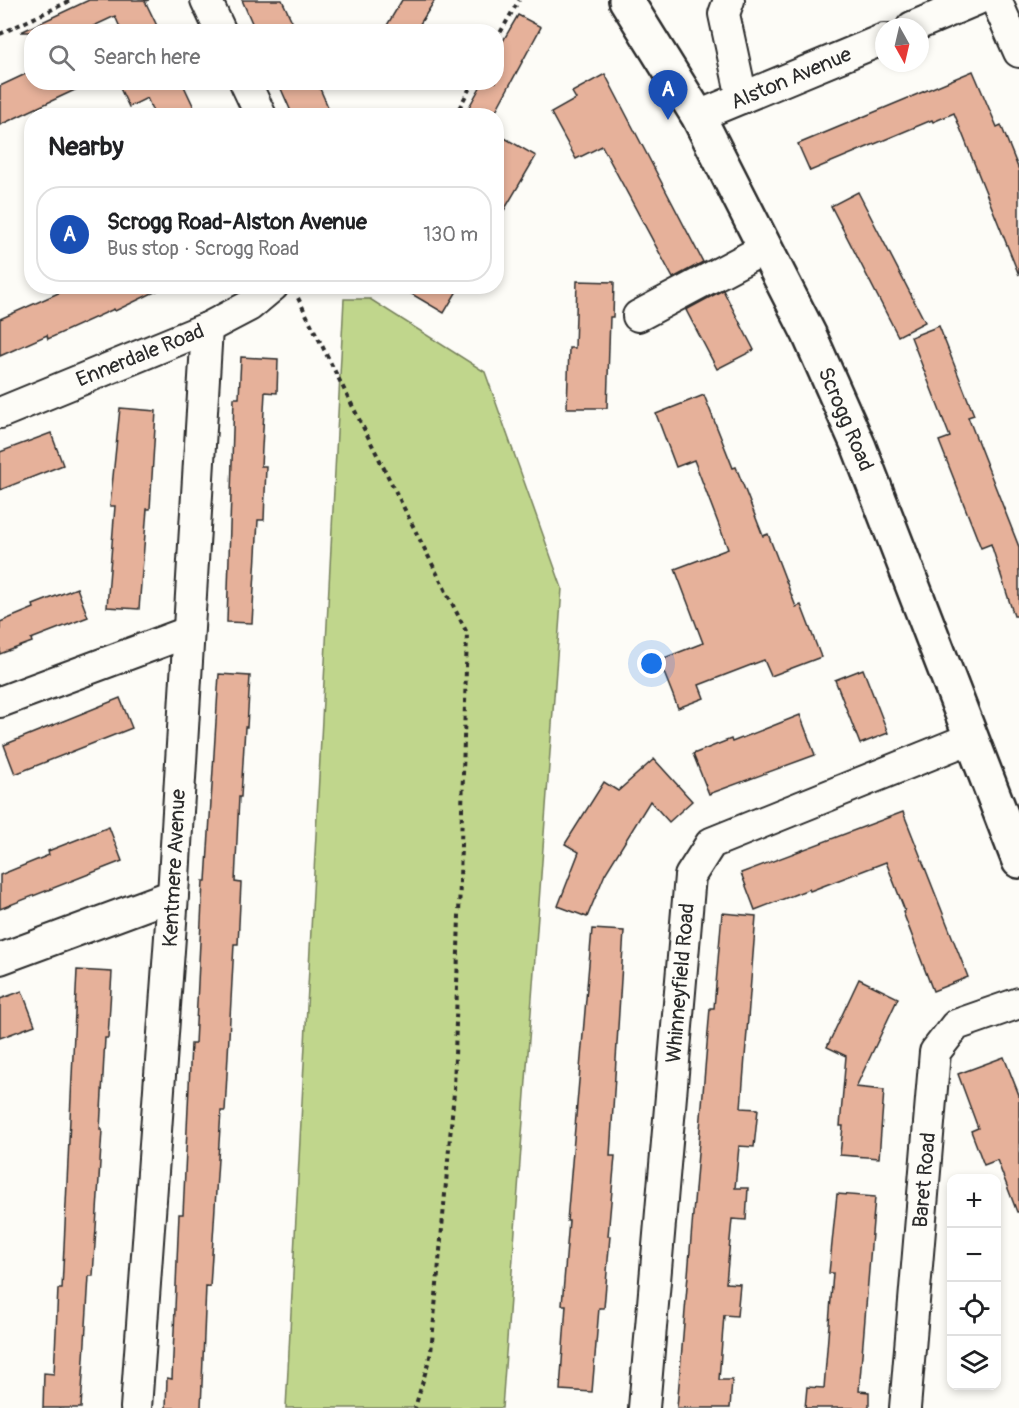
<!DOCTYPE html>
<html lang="en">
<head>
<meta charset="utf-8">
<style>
	:root { --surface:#fff; --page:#f6f6f6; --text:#202124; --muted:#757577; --line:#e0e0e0; --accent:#0f766e }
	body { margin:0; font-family:Pangolin,sans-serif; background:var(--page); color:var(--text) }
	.controls { position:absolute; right:18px; bottom:18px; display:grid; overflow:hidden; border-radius:12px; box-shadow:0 3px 9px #0003 }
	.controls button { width:54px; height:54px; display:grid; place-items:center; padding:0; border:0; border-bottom:2px solid var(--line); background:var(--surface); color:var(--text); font:30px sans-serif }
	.compass { position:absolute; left:875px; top:18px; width:54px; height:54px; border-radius:50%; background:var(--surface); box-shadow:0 3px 9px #0003; rotate:172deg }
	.you { position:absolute; left:652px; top:664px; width:21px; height:21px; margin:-15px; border:4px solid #fff; border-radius:50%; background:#1a73e8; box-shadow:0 0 0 9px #1a73e833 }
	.badge { display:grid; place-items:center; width:39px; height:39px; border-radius:50%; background:var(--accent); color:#fff; font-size:20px; font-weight:700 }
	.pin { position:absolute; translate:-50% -50px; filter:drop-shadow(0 2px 3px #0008) }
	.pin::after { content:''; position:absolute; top:32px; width:21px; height:18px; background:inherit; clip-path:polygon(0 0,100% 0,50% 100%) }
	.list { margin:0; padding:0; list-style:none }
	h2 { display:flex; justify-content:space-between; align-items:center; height:78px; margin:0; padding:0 24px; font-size:26px }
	h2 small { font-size:20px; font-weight:400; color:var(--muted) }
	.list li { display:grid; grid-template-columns:39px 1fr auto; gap:18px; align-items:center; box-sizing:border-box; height:96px; margin:0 12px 12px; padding:0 12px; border:2px solid var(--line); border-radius:24px }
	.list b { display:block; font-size:22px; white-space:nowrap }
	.list p { margin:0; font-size:20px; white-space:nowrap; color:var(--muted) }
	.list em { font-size:20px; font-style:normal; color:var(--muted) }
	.icon { flex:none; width:33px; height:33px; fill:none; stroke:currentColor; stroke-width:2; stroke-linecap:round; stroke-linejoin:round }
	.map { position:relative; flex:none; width:1019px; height:1408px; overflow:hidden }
	.search { position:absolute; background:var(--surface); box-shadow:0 3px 9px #0003; left:24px; top:24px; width:480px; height:66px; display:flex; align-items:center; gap:15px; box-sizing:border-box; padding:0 21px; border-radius:24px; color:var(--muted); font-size:22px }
	.panel { position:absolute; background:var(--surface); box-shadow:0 3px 9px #0003; left:24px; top:108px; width:480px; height:186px; border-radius:24px }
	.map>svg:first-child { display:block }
	.green { fill:#c0d68c; stroke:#76805c; stroke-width:1.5 }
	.building { fill:#e6b19a; stroke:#2b2b2b; stroke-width:1.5 }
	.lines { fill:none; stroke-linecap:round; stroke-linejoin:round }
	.street-casing { stroke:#2b2b2b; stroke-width:34 }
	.secondary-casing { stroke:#2b2b2b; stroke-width:38 }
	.path { stroke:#2b2b2b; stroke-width:4; stroke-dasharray:4.5 4.5; stroke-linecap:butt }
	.street { stroke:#fdfcf7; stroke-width:30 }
	.secondary { stroke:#fdfcf7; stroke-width:33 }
	.labels { text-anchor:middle; stroke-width:4.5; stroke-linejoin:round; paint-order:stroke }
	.street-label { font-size:21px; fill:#2b2b2b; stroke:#fdfcf7 }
</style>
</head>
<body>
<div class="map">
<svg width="1019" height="1408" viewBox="0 0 1019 1408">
	<rect width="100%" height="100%" fill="#fdfcf7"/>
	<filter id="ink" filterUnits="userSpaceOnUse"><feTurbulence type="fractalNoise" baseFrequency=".0167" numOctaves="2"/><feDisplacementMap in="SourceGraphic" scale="12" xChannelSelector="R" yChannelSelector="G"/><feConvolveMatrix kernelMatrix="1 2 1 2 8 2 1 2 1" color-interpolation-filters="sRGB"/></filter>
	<g filter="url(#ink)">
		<polygon class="green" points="344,299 370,299 485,372 562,588 502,1408 286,1408"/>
		<g class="building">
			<polygon points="89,0 149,0 145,1 160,32 122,32 115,16 81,32 21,32"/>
			<polygon points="242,0 282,0 297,32 256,32"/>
			<polygon points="402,0 435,0 415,32 383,32"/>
			<polygon points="518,15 541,27 493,116 464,116 483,82 496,82 496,53"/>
			<polygon points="32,71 32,82 92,82 0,125 0,86"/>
			<polygon points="973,71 997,127 1001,125 1019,170 1019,275 954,113 933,122 932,120 810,171 798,144"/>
			<polygon points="605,74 703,262 673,278 602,146 576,159 551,113 576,99 572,92"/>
			<polygon points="117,82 182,82 198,116 155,116 147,98 129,107"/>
			<polygon points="278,82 317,82 332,116 293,116"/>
			<polygon points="496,133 536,156 496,224"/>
			<polygon points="858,192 925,322 898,336 831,206"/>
			<polygon points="577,281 614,282 613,317 610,317 607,408 567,408 569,348 575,348"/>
			<polygon points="74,286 167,286 115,311 114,309 48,339 47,335 0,356 0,319"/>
			<polygon points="398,286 460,286 444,313"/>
			<polygon points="723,290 754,350 717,369 686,310"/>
			<polygon points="939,326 974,415 968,417 1019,547 1019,616 1014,616 991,544 981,548 939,441 950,437 911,337"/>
			<polygon points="241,357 278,359 277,393 265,392 261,466 266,466 264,520 258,520 252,623 227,622 234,398 239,398"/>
			<polygon points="704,395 733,468 736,467 763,536 768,534 796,607 801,605 821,657 771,676 764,660 699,685 704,698 678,708 659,660 703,643 675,569 728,549 694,460 676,467 656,414"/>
			<polygon points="120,408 156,411 150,509 147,509 139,609 107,607 115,506 110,506"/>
			<polygon points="51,433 63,465 0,490 0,452"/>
			<polygon points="77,588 88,617 31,639 32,642 0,654 0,622 34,608 33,605"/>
			<polygon points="863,669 888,733 860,744 835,680"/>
			<polygon points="219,674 250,676 247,727 245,727 241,797 239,797 235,882 241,883 238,944 234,944 225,1111 221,1111 210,1287 206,1286 201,1408 166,1408 167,1378 172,1379 179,1214 183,1214 191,1044 195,1044 203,881 206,881"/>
			<polygon points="120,698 132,728 15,774 4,745"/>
			<polygon points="800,715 815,755 709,794 693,754 731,739 732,742"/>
			<polygon points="654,759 692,801 669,822 650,801 605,874 587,917 558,906 579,852 565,844 604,782 618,791"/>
			<polygon points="903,812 968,977 933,991 903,912 905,911 886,862 810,891 809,889 755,910 741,873"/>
			<polygon points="109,827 122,861 0,909 0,875 49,855 48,851"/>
			<polygon points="722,913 756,916 741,1108 758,1109 754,1147 739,1146 735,1188 748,1188 746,1220 732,1219 726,1283 740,1284 737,1316 724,1315 719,1380 732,1380 730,1408 677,1408 710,1008 714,1008"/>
			<polygon points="592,929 624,931 610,1156 615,1156 608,1236 610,1236 604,1308 599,1308 592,1392 560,1390 566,1305 562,1305 569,1221 567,1221"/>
			<polygon points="77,970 112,972 108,1038 105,1038 100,1130 102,1130 93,1276 89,1276 81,1408 43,1408 44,1373 54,1374 58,1289 62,1289"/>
			<polygon points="859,979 898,998 856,1087 884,1090 879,1158 840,1155 843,1126 840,1126 846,1056 827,1047"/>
			<polygon points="22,991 35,1025 0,1038 0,999"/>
			<polygon points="1004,1057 1019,1095 1019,1212 1017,1212 997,1160 984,1165 971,1131 978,1128 958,1074"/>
			<polygon points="837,1194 875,1197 859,1391 869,1392 869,1408 805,1408 807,1387 824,1388 833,1273 829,1273"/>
		</g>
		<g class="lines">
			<g class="street-casing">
				<g id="street">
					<polyline points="206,0 221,32"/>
					<polyline points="729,0 724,14 742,98"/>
					<polyline points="996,0 1019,52"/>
					<polyline points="912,27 976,0"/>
					<polyline points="245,82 261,116"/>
					<polyline points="698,116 884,39"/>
					<polyline points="638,316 766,248"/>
					<polyline points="0,413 207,328 249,306 273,286"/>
					<polyline points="0,702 188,632"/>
					<polyline points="0,959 173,895"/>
					<polyline points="136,1408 173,895 207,328"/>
					<polyline points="644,1408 690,876 711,843 971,738"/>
					<polyline points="905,1408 935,1052 956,1025 1019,1003"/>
				</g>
			</g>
			<g class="secondary-casing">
				<polyline id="secondary" points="626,0 698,116 809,334 859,447 1019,861"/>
			</g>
			<g class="path">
				<polyline points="0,34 72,0"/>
				<polyline points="496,40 519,0"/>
				<polyline points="455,116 473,82"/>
				<polyline points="298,298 467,633 454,1092 431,1353 415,1408"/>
			</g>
			<use href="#street" class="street"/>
			<use href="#secondary" class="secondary"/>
		</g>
	</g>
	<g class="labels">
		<g class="street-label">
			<text transform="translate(791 78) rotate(-23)" y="7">Alston Avenue</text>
			<text transform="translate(140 355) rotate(-22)" y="7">Ennerdale Road</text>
			<text transform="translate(846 419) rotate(67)" y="7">Scrogg Road</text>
			<text transform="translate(174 868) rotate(-87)" y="7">Kentmere Avenue</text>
			<text transform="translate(680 983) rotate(-85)" y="7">Whinneyfield Road</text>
			<text transform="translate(924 1180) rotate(-85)" y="7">Baret Road</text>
		</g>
	</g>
</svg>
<div class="controls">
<button>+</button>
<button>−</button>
<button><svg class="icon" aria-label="locate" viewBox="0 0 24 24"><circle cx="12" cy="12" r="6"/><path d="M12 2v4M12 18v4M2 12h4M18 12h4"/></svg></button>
<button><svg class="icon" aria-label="layers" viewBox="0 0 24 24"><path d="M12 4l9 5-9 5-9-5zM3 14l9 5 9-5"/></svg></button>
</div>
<svg class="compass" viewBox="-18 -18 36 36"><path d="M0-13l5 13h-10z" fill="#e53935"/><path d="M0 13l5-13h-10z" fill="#757577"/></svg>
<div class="you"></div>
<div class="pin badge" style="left:668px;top:120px;background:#1a4fb4">A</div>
<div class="search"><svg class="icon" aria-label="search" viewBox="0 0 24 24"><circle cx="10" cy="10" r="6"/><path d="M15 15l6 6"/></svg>Search here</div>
<section class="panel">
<h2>Nearby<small></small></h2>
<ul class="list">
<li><span class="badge" style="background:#1a4fb4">A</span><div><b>Scrogg Road-Alston Avenue</b><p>Bus stop · Scrogg Road</p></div><em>130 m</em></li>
</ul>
</section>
</div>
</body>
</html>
